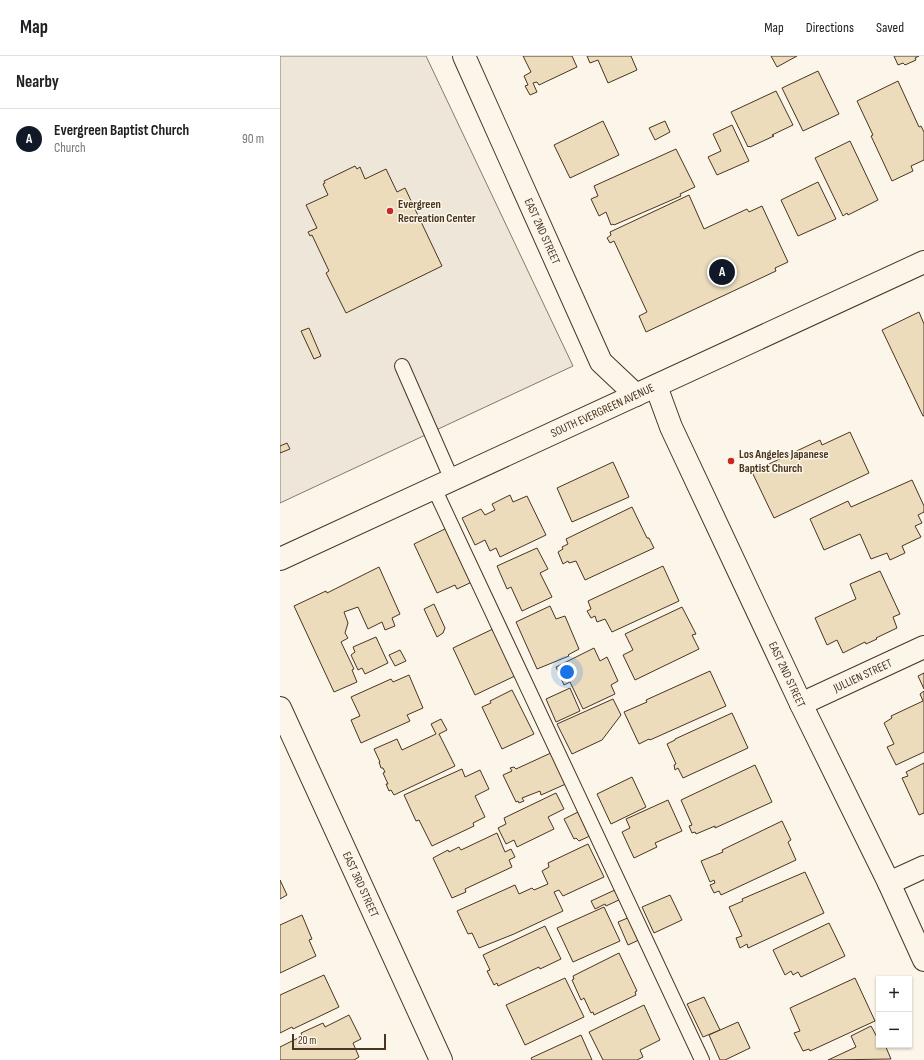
<!DOCTYPE html>
<html lang="en">
<head>
<meta charset="utf-8">
<style>
	:root { --surface:#fff; --page:#f6f6f6; --text:#202124; --muted:#757577; --line:#e0e0e0; --accent:#111827 }
	body { margin:0; font-family:"Sofia Sans Condensed",sans-serif; background:var(--page); color:var(--text) }
	.controls { position:absolute; right:12px; bottom:12px; display:grid; overflow:hidden; border-radius:0px; box-shadow:0 1px 3px #0004 }
	.controls button { width:36px; height:36px; display:grid; place-items:center; padding:0; border:0; border-bottom:1px solid var(--line); background:var(--surface); color:var(--text); font:20px sans-serif }
	.scale { position:absolute; left:12px; bottom:10px; width:94px; box-sizing:border-box; padding-left:4px; border:2px solid #4a3520; border-top:0; font-size:11px; line-height:14px; white-space:nowrap; color:#4a3520; -webkit-text-stroke:3px #fbf6e9; paint-order:stroke }
	.you { position:absolute; left:287px; top:616px; width:14px; height:14px; margin:-10px; border:3px solid #fff; border-radius:50%; background:#1a73e8; box-shadow:0 0 0 6px #1a73e833 }
	.badge { display:grid; place-items:center; width:26px; height:26px; border-radius:50%; background:var(--accent); color:#fff; font-size:13px; font-weight:700 }
	.pin { position:absolute; translate:-50% -50%; border:2px solid #fff; box-shadow:0 1px 4px #0006 }
	.list { margin:0; padding:0; list-style:none }
	h2 { display:flex; justify-content:space-between; align-items:center; height:52px; margin:0; padding:0 16px; font-size:17px }
	h2 small { font-size:13px; font-weight:400; color:var(--muted) }
	.list li { display:grid; grid-template-columns:26px 1fr auto; gap:12px; align-items:center; box-sizing:border-box; height:60px; padding:0 16px; border-top:1px solid var(--line) }
	.list b { display:block; font-size:15px; white-space:nowrap }
	.list p { margin:0; font-size:13px; white-space:nowrap; color:var(--muted) }
	.list em { font-size:13px; font-style:normal; color:var(--muted) }
	.map { position:relative; flex:none; width:644px; height:1004px; overflow:hidden }
	header { display:flex; align-items:center; gap:24px; box-sizing:border-box; height:56px; padding:0 20px; background:var(--surface); border-bottom:1px solid var(--line) }
	header strong { font-size:19px }
	nav { display:flex; gap:22px; margin-inline-start:auto; font-size:14px }
	main { display:flex }
	aside { flex:1; background:var(--surface) }
	.map>svg:first-child { display:block }
	.green { fill:#ede6d9; stroke:#887966 }
	.building { fill:#ecdcbc; stroke:#4a3520 }
	.lines { fill:none; stroke-linecap:round; stroke-linejoin:round }
	.service-casing { stroke:#4a3520; stroke-width:16 }
	.minor-casing { stroke:#4a3520; stroke-width:24 }
	.tertiary-casing { stroke:#4a3520; stroke-width:24 }
	.service { stroke:#fbf6e9; stroke-width:14 }
	.minor { stroke:#fbf6e9; stroke-width:22 }
	.tertiary { stroke:#fbf6e9; stroke-width:22 }
	.poi-dot { fill:#c62828; stroke:#fbf6e9; stroke-width:1.5 }
	.labels { text-anchor:middle; stroke-width:3; stroke-linejoin:round; paint-order:stroke }
	.poi-label { font-size:12px; font-weight:bold; fill:#4a3520; stroke:#fbf6e9; text-anchor:start }
	.street-label { font-size:12px; fill:#4a3520; stroke:#fbf6e9 }
</style>
</head>
<body>
<header>
<strong>Map</strong>
<nav><a>Map</a><a>Directions</a><a>Saved</a></nav>
</header>
<main>
<aside>
<h2>Nearby<small></small></h2>
<ul class="list">
<li><span class="badge">A</span><div><b>Evergreen Baptist Church</b><p>Church</p></div><em>90 m</em></li>
</ul>
</aside>
<div class="map">
<svg width="644" height="1004" viewBox="0 0 644 1004">
	<rect width="100%" height="100%" fill="#fbf6e9"/>
	<polygon class="green" points="0,0 146,0 293,310 0,447"/>
	<g class="building">
		<polygon points="243,0 292,0 297,11 259,29 257,26 253,27 257,36 250,39 245,30 248,29 244,20 251,16"/>
		<polygon points="307,0 351,0 357,14 328,27 318,4 310,7"/>
		<polygon points="491,0 517,0 497,11"/>
		<polygon points="614,0 639,0 635,2 636,4 625,9 623,7 618,9"/>
		<polygon points="538,15 559,58 523,75 502,32"/>
		<polygon points="618,25 639,71 641,70 644,76 644,104 631,110 633,115 612,125 591,80 593,79 577,45"/>
		<polygon points="496,35 513,69 492,79 494,80 470,91 469,90 468,91 451,56"/>
		<polygon points="323,65 339,99 290,122 274,89"/>
		<polygon points="385,65 390,76 375,84 369,72"/>
		<polygon points="452,69 469,105 437,119 428,101 441,95 433,78"/>
		<polygon points="570,85 598,144 568,159 567,157 563,160 535,102"/>
		<polygon points="396,93 415,131 400,138 401,140 334,169 333,168 331,169 326,156 319,160 311,143 318,140 314,130"/>
		<polygon points="75,110 77,113 80,111 85,123 106,113 117,136 125,132 162,210 66,257 46,217 49,215 32,179 30,180 28,176 37,172 26,149 48,139 43,128 45,127 44,125"/>
		<polygon points="538,126 556,163 518,180 501,144"/>
		<polygon points="409,139 424,173 467,153 469,156 482,150 508,206 495,212 496,215 366,276 359,260 367,256 334,185 330,187 327,182 331,179 330,176"/>
		<polygon points="639,256 644,268 644,360 643,360 602,274"/>
		<polygon points="29,272 41,300 34,303 21,275"/>
		<polygon points="570,376 589,417 494,462 472,416 540,384 542,389"/>
		<polygon points="7,387 10,393 0,397 0,390"/>
		<polygon points="333,406 349,441 292,466 277,432"/>
		<polygon points="632,424 644,450 644,456 638,459 642,467 635,470 641,481 622,490 625,497 610,504 607,497 591,503 580,478 544,494 530,463 568,445 571,451"/>
		<polygon points="230,439 233,446 247,440 266,479 220,501 216,492 210,495 205,484 195,489 182,462 201,453 205,459 215,454 212,448"/>
		<polygon points="352,451 367,482 369,482 374,492 305,524 296,505 289,507 288,505 283,508 278,496 283,493 282,491 288,488 286,483"/>
		<polygon points="169,471 194,525 177,533 175,529 157,537 134,488"/>
		<polygon points="257,492 268,513 260,517 272,541 242,555 231,531 227,533 217,510"/>
		<polygon points="383,510 399,545 332,576 325,563 317,566 315,560 311,562 307,555 311,553 308,545"/>
		<polygon points="99,511 120,558 112,562 115,570 105,574 102,566 88,573 78,551 64,556 68,567 65,577 68,582 61,586 74,613 72,614 77,626 54,636 14,550 46,535 47,537"/>
		<polygon points="600,515 620,558 613,561 617,572 596,582 597,583 586,588 585,586 563,597 557,584 547,589 535,562 576,543 570,528"/>
		<polygon points="154,548 165,572 163,577 157,581 144,553"/>
		<polygon points="270,550 276,563 285,560 299,593 288,599 289,600 257,613 236,566"/>
		<polygon points="402,551 416,578 412,579 419,593 355,624 343,599 353,594 345,578"/>
		<polygon points="215,572 237,619 195,639 173,592"/>
		<polygon points="96,581 108,607 85,618 82,612 78,614 71,599 75,596 73,591"/>
		<polygon points="314,592 320,605 327,601 338,625 331,629 335,638 303,653 290,626 284,629 276,611"/>
		<polygon points="120,594 126,605 115,610 109,599"/>
		<polygon points="430,615 446,650 370,684 369,683 359,688 344,656 367,646 366,644"/>
		<polygon points="644,617 644,633 638,620"/>
		<polygon points="129,619 143,652 127,659 130,665 81,687 71,664 80,660 71,641 111,623 113,626"/>
		<polygon points="290,632 300,655 276,666 266,643"/>
		<polygon points="232,634 254,678 222,693 202,651 211,647 210,645"/>
		<polygon points="644,635 644,696 616,709 607,691 614,688 604,667 612,662 611,660 643,645 640,638"/>
		<polygon points="333,643 341,659 322,684 292,698 277,668"/>
		<polygon points="452,657 468,692 403,722 398,712 395,714 394,709 396,708 387,688 395,684 395,683"/>
		<polygon points="161,663 167,674 159,678 175,710 114,739 111,734 109,735 106,728 108,728 103,717 105,716 103,712 101,712 99,706 100,706 94,693 117,683 122,694 156,678 151,668"/>
		<polygon points="273,696 288,727 261,739 260,735 242,742 244,745 239,747 238,745 236,746 223,719 232,715 230,712 234,711 236,713"/>
		<polygon points="644,707 644,757 639,759 622,722 628,720 626,716"/>
		<polygon points="475,709 492,746 435,772 435,770 416,778 415,776 412,777 409,770 412,769 401,744"/>
		<polygon points="182,713 185,721 200,714 209,733 195,740 205,761 193,767 194,770 152,790 139,764 136,765 124,739"/>
		<polygon points="352,721 366,751 331,768 317,738"/>
		<polygon points="276,737 284,753 268,761 274,773 237,791 234,784 226,788 218,772 226,768 224,762"/>
		<polygon points="388,744 402,775 375,787 377,791 354,802 342,776 350,772 346,763"/>
		<polygon points="300,755 312,779 299,785 296,782 294,783 284,763"/>
		<polygon points="502,765 511,784 508,786 516,804 441,839 439,835 434,837 430,829 435,827 434,824 430,826 421,805 443,796 442,794"/>
		<polygon points="217,777 225,796 231,793 235,801 229,804 232,811 185,833 186,836 172,842 153,802 168,794 169,796 179,791 181,794"/>
		<polygon points="308,788 324,821 283,840 279,834 274,836 283,855 234,878 199,892 192,877 188,878 177,855 235,829 239,838 252,832 254,834 268,828 262,815 269,811 268,807"/>
		<polygon points="525,816 544,857 468,892 467,888 460,892 456,882 462,880 449,851 463,845 462,843"/>
		<polygon points="0,824 7,839 0,843"/>
		<polygon points="337,833 341,843 326,850 325,848 315,853 311,845"/>
		<polygon points="390,839 402,864 374,877 362,851"/>
		<polygon points="324,851 340,885 293,906 277,872"/>
		<polygon points="22,859 32,883 29,884 36,900 0,917 0,869"/>
		<polygon points="350,861 361,883 348,889 338,866"/>
		<polygon points="549,867 565,900 521,921 518,916 513,919 511,915 505,919 493,894"/>
		<polygon points="265,870 281,903 260,913 259,911 218,930 217,927 214,929 207,915 210,914 203,899"/>
		<polygon points="339,897 357,935 355,936 356,939 314,959 313,956 311,957 304,942 301,944 292,924 294,923 293,920"/>
		<polygon points="44,919 59,951 13,973 12,971 0,977 0,939"/>
		<polygon points="285,922 304,961 245,989 226,949"/>
		<polygon points="575,922 595,965 530,995 529,993 523,995 514,977 520,975 510,952"/>
		<polygon points="424,941 440,974 423,981 407,948"/>
		<polygon points="364,949 380,984 360,994 363,1001 357,1004 323,1004 309,976"/>
		<polygon points="69,959 81,983 73,987 79,1001 74,1004 0,1004 0,991 22,980 21,977 43,967 45,971"/>
		<polygon points="458,966 470,992 445,1004 440,1004 429,979"/>
		<polygon points="591,970 597,981 599,980 599,989 605,989 611,1003 548,1004 576,991 571,980"/>
		<polygon points="301,979 312,1004 252,1004 251,1002"/>
	</g>
	<g class="lines">
		<g class="service-casing">
			<g id="service">
				<polyline points="122,310 172,424"/>
				<polyline points="154,432 422,1004"/>
			</g>
		</g>
		<g class="minor-casing">
			<g id="minor">
				<path id="s1" d="M184 0 321 306 356 339"/>
				<path id="s2" d="M376 330 391 371 521 648 609 827 644 904"/>
				<path id="s3" d="M521 648 644 591"/>
				<path id="s4" d="M0 652 161 1004"/>
				<polyline points="609,827 644,811"/>
			</g>
		</g>
		<g class="tertiary-casing">
			<g id="tertiary">
				<path id="s5" d="M0 503 644 206"/>
			</g>
		</g>
		<use href="#service" class="service"/>
		<use href="#minor" class="minor"/>
		<use href="#tertiary" class="tertiary"/>
	</g>
	<g class="poi-dot">
		<circle cx="110" cy="155" r="4"/>
		<circle cx="451" cy="405" r="4"/>
	</g>
	<g class="labels">
		<g class="poi-label">
			<text x="118" y="152">Evergreen<tspan x="118" dy="14">Recreation Center</tspan></text>
			<text x="459" y="402">Los Angeles Japanese<tspan x="459" dy="14">Baptist Church</tspan></text>
		</g>
		<g class="street-label">
			<text dy="4" stroke="none"><textPath href="#s1" startOffset="192">EAST 2ND STREET</textPath></text>
			<text dy="4" stroke="none"><textPath href="#s5" startOffset="355">SOUTH EVERGREEN AVENUE</textPath></text>
			<text dy="4" stroke="none"><textPath href="#s2" startOffset="317">EAST 2ND STREET</textPath></text>
			<text dy="4" stroke="none"><textPath href="#s3" startOffset="68">JULLIEN STREET</textPath></text>
			<text dy="4" stroke="none"><textPath href="#s4" startOffset="194">EAST 3RD STREET</textPath></text>
		</g>
	</g>
</svg>
<div class="controls">
<button>+</button>
<button>−</button>
</div>
<div class="scale">20 m</div>
<div class="you"></div>
<div class="pin badge" style="left:442px;top:216px">A</div>
</div>
</main>
</body>
</html>
